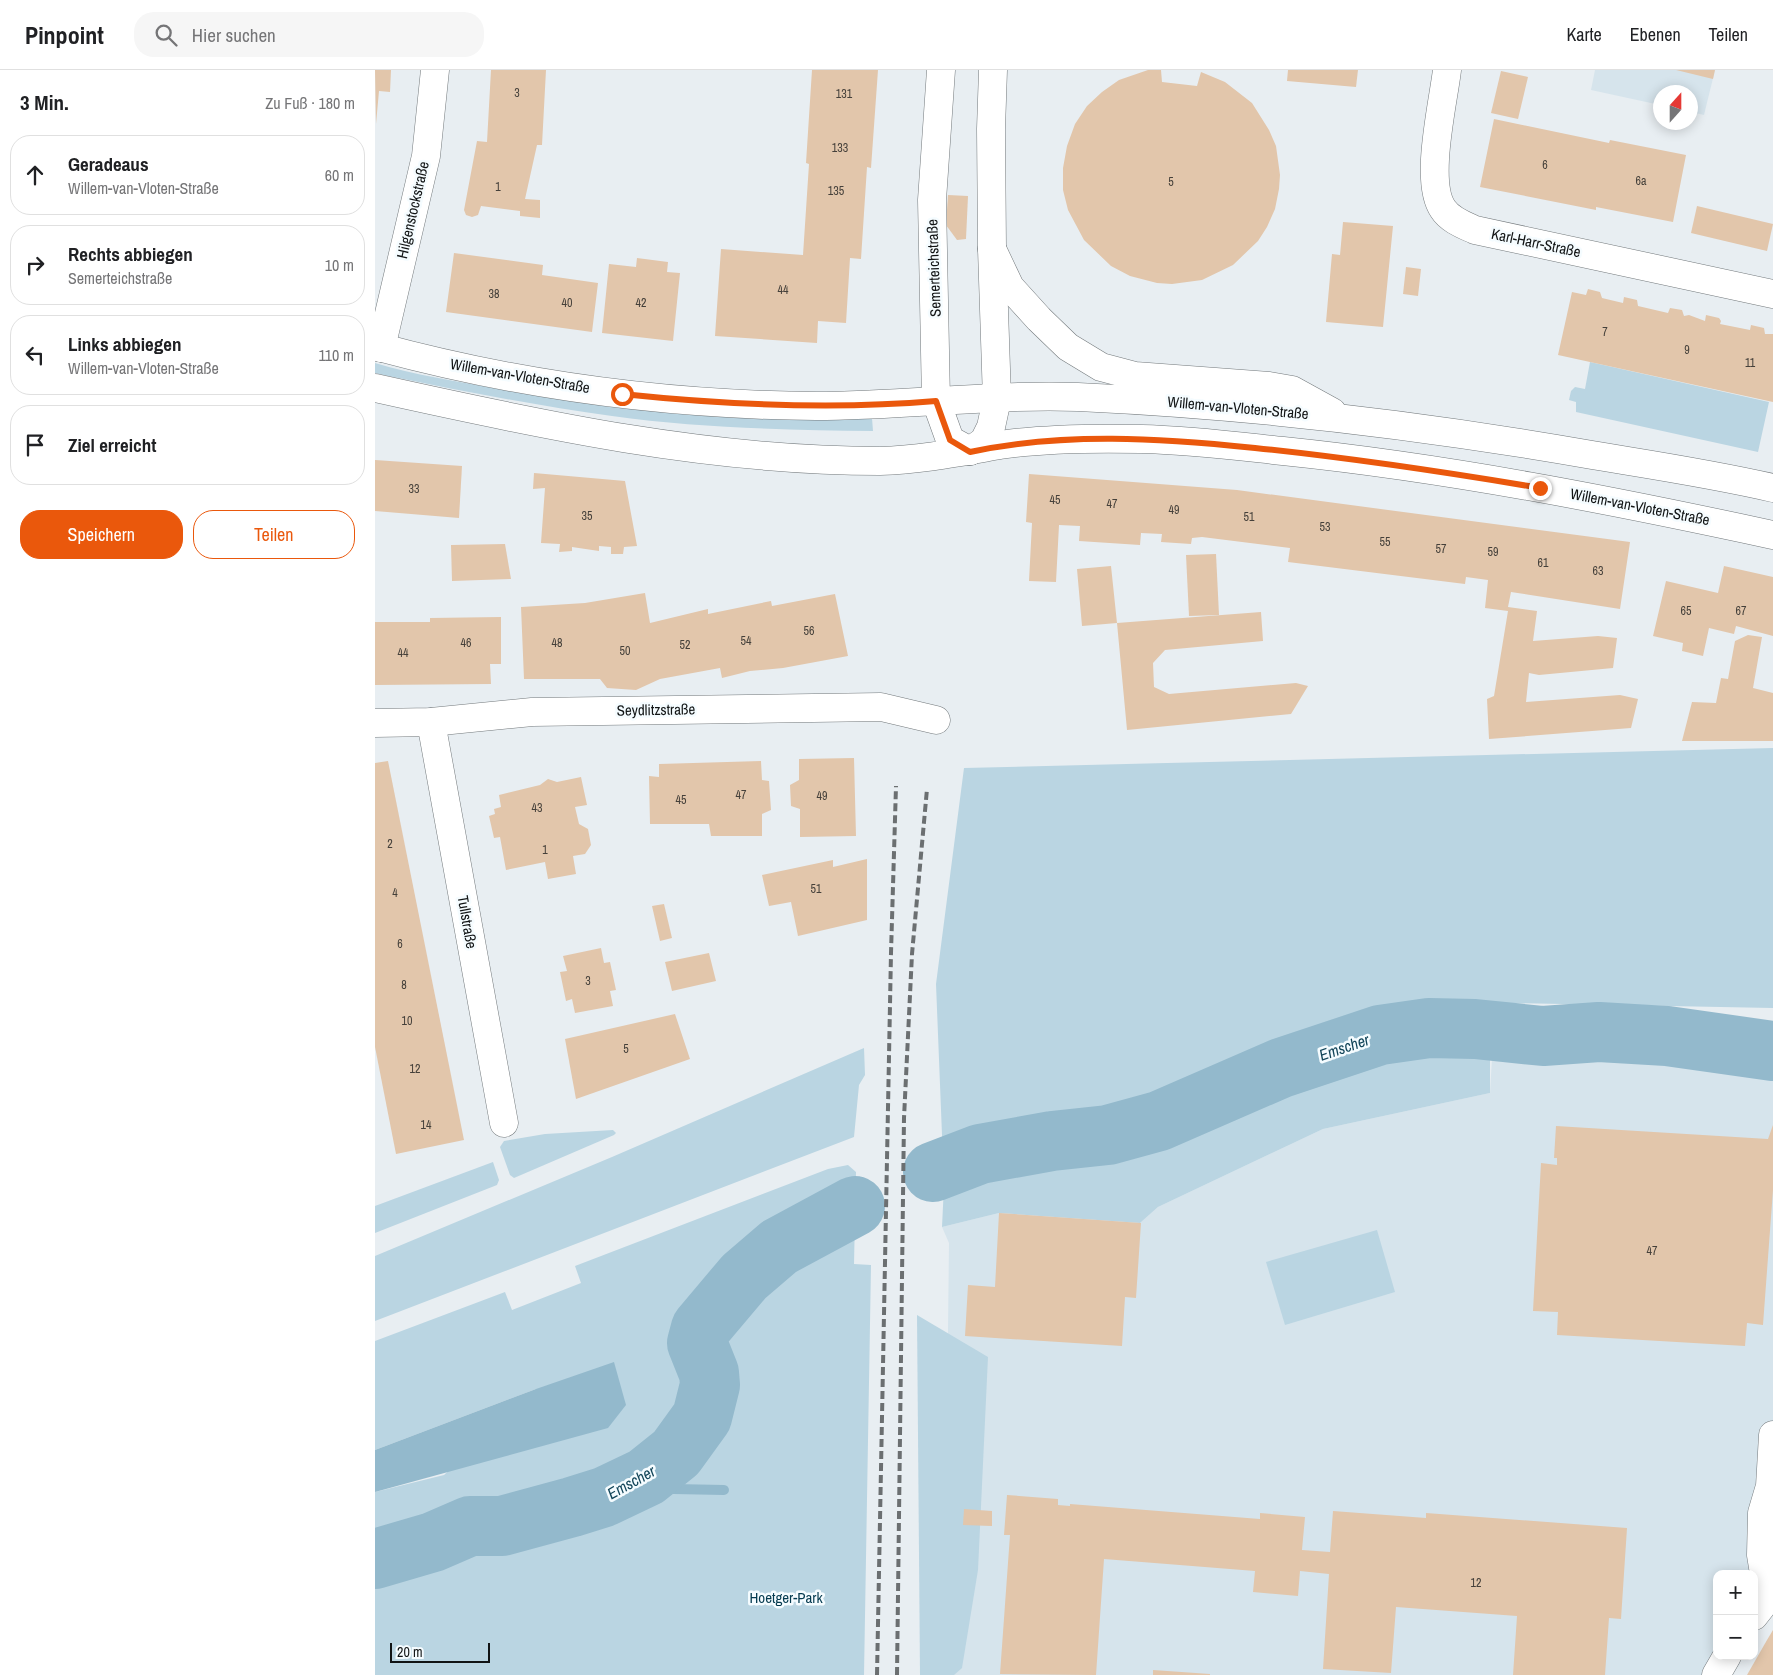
<!DOCTYPE html>
<html lang="de">
<head>
<meta charset="utf-8">
<style>
	:root { --surface:#fff; --page:#f6f6f6; --text:#202124; --muted:#757577; --line:#e0e0e0; --accent:#ea580c }
	body { margin:0; font-family:"Archivo Narrow",sans-serif; background:var(--page); color:var(--text) }
	.controls { position:absolute; right:15px; bottom:15px; display:grid; overflow:hidden; border-radius:10px; box-shadow:0 2px 12px #0003 }
	.controls button { width:45px; height:45px; display:grid; place-items:center; padding:0; border:0; border-bottom:1px solid var(--line); background:var(--surface); color:var(--text); font:25px sans-serif }
	.compass { position:absolute; left:1278px; top:15px; width:45px; height:45px; border-radius:50%; background:var(--surface); box-shadow:0 2px 12px #0003; rotate:21deg }
	.scale { position:absolute; left:15px; bottom:12px; width:100px; box-sizing:border-box; padding-left:5px; border:2px solid #111415; border-top:0; font-size:14px; line-height:18px; white-space:nowrap; color:#111415; -webkit-text-stroke:4px #f5fcff; paint-order:stroke }
	.stop { position:absolute; width:15px; height:15px; margin:-11px; border:4px solid #ea580c; border-radius:50%; background:#fff }
	.stop.end { background:#ea580c; border-color:#fff; box-shadow:0 1px 5px #0008 }
	.list { margin:0; padding:0; list-style:none }
	h2 { display:flex; justify-content:space-between; align-items:center; height:65px; margin:0; padding:0 20px; font-size:21px }
	h2 small { font-size:16px; font-weight:400; color:var(--muted) }
	.list li { display:grid; grid-template-columns:32px 1fr auto; gap:15px; align-items:center; box-sizing:border-box; height:80px; margin:0 10px 10px; padding:0 10px; border:1px solid var(--line); border-radius:20px }
	.list b { display:block; font-size:19px; white-space:nowrap }
	.list p { margin:0; font-size:16px; white-space:nowrap; color:var(--muted) }
	.list em { font-size:16px; font-style:normal; color:var(--muted) }
	.actions { display:flex; gap:10px; padding:15px 20px }
	.actions a { flex:1; padding:11px 0; border:1px solid var(--accent); border-radius:20px; text-align:center; font-size:18px; color:var(--accent) }
	.actions .main { background:var(--accent); color:#fff }
	.icon { flex:none; width:28px; height:28px; fill:none; stroke:currentColor; stroke-width:2; stroke-linecap:round; stroke-linejoin:round }
	.map { position:relative; flex:none; width:1398px; height:1605px; overflow:hidden }
	header { display:flex; align-items:center; gap:30px; box-sizing:border-box; height:70px; padding:0 25px; background:var(--surface); border-bottom:1px solid var(--line) }
	header strong { font-size:24px }
	nav { display:flex; gap:28px; margin-inline-start:auto; font-size:18px }
	.search { width:350px; height:45px; background:var(--page); display:flex; align-items:center; gap:12px; box-sizing:border-box; padding:0 18px; border-radius:20px; color:var(--muted); font-size:19px }
	main { display:flex }
	aside { flex:1; background:var(--surface) }
	.map>svg:first-child { display:block }
	.built { fill:#d6e4ec }
	.green { fill:#bad5e2 }
	.water { fill:#93b9cc }
	.lines { fill:none; stroke-linecap:round; stroke-linejoin:round }
	.stream { stroke:#93b9cc; stroke-width:10 }
	.river { stroke:#93b9cc; stroke-width:60 }
	.building { fill:#e2c6ab }
	.minor-casing { stroke:#73797c; stroke-width:29 }
	.major-casing { stroke:#73797c; stroke-width:29 }
	.minor { stroke:#fff; stroke-width:28 }
	.major { stroke:#fff; stroke-width:28 }
	.rail { stroke:#6b6f71; stroke-width:4; stroke-dasharray:8 4; stroke-linecap:butt }
	.route { stroke:#ea580c; stroke-width:6 }
	.labels { text-anchor:middle; stroke-width:5; stroke-linejoin:round; paint-order:stroke }
	.number-label { font-size:12px; fill:#45403a }
	.street-label { font-size:15px; fill:#111415; stroke:#f5fcff }
	.park-label { font-size:15px; fill:#043a4f; stroke:#f5fcff }
	.water-label { font-size:16px; font-style:italic; fill:#124559; stroke:#f5fcff }
</style>
</head>
<body>
<header>
<strong>Pinpoint</strong>
<div class="search"><svg class="icon" aria-label="search" viewBox="0 0 24 24"><circle cx="10" cy="10" r="6"/><path d="M15 15l6 6"/></svg>Hier suchen</div>
<nav><a>Karte</a><a>Ebenen</a><a>Teilen</a></nav>
</header>
<main>
<aside>
<h2>3 Min.<small>Zu Fuß · 180 m</small></h2>
<ul class="list">
<li><svg class="icon" aria-label="ahead" viewBox="0 0 24 24"><path d="M12 20V5M6 11l6-6 6 6"/></svg><div><b>Geradeaus</b><p>Willem-van-Vloten-Straße</p></div><em>60 m</em></li>
<li><svg class="icon" aria-label="right" viewBox="0 0 24 24"><path d="M7 20v-9h11M14 6l5 5-5 5"/></svg><div><b>Rechts abbiegen</b><p>Semerteichstraße</p></div><em>10 m</em></li>
<li><svg class="icon" aria-label="left" viewBox="0 0 24 24"><path d="M17 20v-9H6M10 6l-5 5 5 5"/></svg><div><b>Links abbiegen</b><p>Willem-van-Vloten-Straße</p></div><em>110 m</em></li>
<li><svg class="icon" aria-label="arrive" viewBox="0 0 24 24"><path d="M6 21V4h12l-3 4 3 4H6"/></svg><div><b>Ziel erreicht</b></div></li>
</ul>
<div class="actions"><a class="main">Speichern</a><a>Teilen</a></div>
</aside>
<div class="map">
<svg width="1398" height="1605" viewBox="0 0 1398 1605">
	<rect width="100%" height="100%" fill="#e8eef2"/>
	<g class="built">
		<polygon points="1220,0 1340,0 1329,45 1316,42 1316,22 1286,22 1285,35 1216,20"/>
		<polygon points="1118,971 1353,987 1398,994 1398,1354 1379,1504 1342,1504 1342,1586 1330,1605 569,1605 574,1173 567,1157 624,1143 765,1153 783,1137 948,1059 1115,1023"/>
	</g>
	<g class="green">
		<polygon points="1215,292 1394,332 1383,382 1201,342 1201,332 1194,330 1196,321 1200,317 1210,319"/>
		<path d="M0 293C39 305 82 311 123 319 247 342 371 354 497 348L498 361C411 360 323 358 237 346 162 336 88 321 13 306L0 303Z"/>
		<polygon points="1398,678 1398,938 1131,933 1115,936 1115,1023 948,1059 783,1137 765,1153 624,1143 567,1157 569,1115 561,914 589,698"/>
		<polygon points="489,978 490,1005 484,1015 479,1067 0,1251 0,1186 237,1087"/>
		<polygon points="238,1060 241,1063 239,1065 139,1108 135,1105 125,1077 129,1071 170,1064"/>
		<polygon points="118,1092 124,1110 122,1115 0,1163 0,1136"/>
		<polygon points="473,1095 481,1102 479,1194 496,1195 489,1605 0,1605 0,1422 69,1405 161,1319 0,1380 0,1271 130,1222 137,1240 206,1213 200,1196 453,1099"/>
		<polygon points="1002,1160 1020,1222 910,1255 891,1192"/>
		<polygon points="542,1245 613,1287 603,1500 587,1598 579,1605 545,1605"/>
	</g>
	<polygon class="water" points="239,1292 251,1335 233,1358 0,1422 0,1380 161,1319"/>
	<g class="lines">
		<polyline class="stream" points="248,1418 349,1420"/>
		<g class="river">
			<polyline points="558,1102 605,1084 677,1071 733,1065 784,1051 906,998 1005,965 1054,958 1100,959 1168,966 1224,962 1292,966 1398,981"/>
			<polyline points="0,1489 58,1472 95,1456 127,1456 197,1437 229,1427 271,1407 301,1383 327,1347 335,1315 334,1303 322,1273 326,1258 369,1207 404,1177 480,1136"/>
		</g>
	</g>
	<g class="building">
		<polygon points="0,0 16,0 15,22 4,21 1,54"/>
		<polygon points="116,0 171,0 167,75 162,75 150,129 165,130 165,148 145,146 145,141 106,136 103,145 97,147 91,145 89,140 102,71 112,72"/>
		<polygon points="437,0 503,0 496,98 492,97 486,189 475,188 471,253 443,251 442,273 340,266 346,179 428,185 434,94 431,93"/>
		<polygon points="773,0 786,0 787,12 822,16 826,2 850,12 877,33 894,60 901,76 905,105 904,119 900,139 892,157 883,171 858,195 827,210 797,214 782,213 755,206 736,196 709,170 693,140 688,120 688,98 692,76 700,54 712,36 727,22 744,10"/>
		<polygon points="913,0 983,0 981,17 912,11"/>
		<polygon points="1301,0 1340,0 1338,9"/>
		<polygon points="1126,1 1153,7 1143,49 1116,43"/>
		<polygon points="1119,49 1234,73 1235,70 1311,85 1298,152 1221,137 1221,140 1105,117"/>
		<polygon points="573,125 593,126 591,169 582,170 571,155"/>
		<polygon points="1322,136 1398,154 1392,181 1316,163"/>
		<polygon points="968,152 1018,156 1008,257 951,252 957,184 965,185"/>
		<polygon points="79,183 168,195 167,205 223,213 217,262 71,242"/>
		<polygon points="262,188 293,192 292,202 305,203 298,271 227,263 234,194 261,197"/>
		<polygon points="1031,197 1046,199 1043,226 1028,224"/>
		<polygon points="1213,219 1225,222 1227,228 1248,233 1249,227 1262,230 1263,236 1293,243 1295,238 1307,240 1309,246 1314,245 1330,251 1331,245 1344,248 1346,251 1345,254 1375,260 1376,255 1389,258 1390,264 1398,264 1398,332 1183,285 1197,222 1211,225"/>
		<polygon points="0,390 87,396 84,448 0,441"/>
		<polygon points="159,403 250,411 262,476 249,477 248,484 236,484 236,477 224,476 224,481 197,477 197,481 184,482 185,474 166,473 170,418 158,419"/>
		<polygon points="654,404 862,420 1255,472 1245,539 1136,522 1133,537 1162,541 1158,571 1223,566 1242,568 1238,598 1164,605 1154,603 1151,632 1245,625 1263,629 1256,658 1114,669 1112,629 1119,626 1133,541 1110,538 1113,510 1091,507 1090,514 913,492 915,478 827,467 817,468 816,474 786,472 787,464 766,463 765,475 704,471 705,456 684,455 681,512 654,511 657,453 651,452"/>
		<polygon points="130,474 136,509 77,511 76,475"/>
		<polygon points="841,484 844,545 814,546 811,485"/>
		<polygon points="736,496 742,553 886,542 888,571 790,580 778,593 779,617 794,624 921,613 933,616 916,644 752,660 742,553 707,556 702,499"/>
		<polygon points="1349,496 1398,507 1398,566 1361,556 1359,564 1334,558 1328,586 1307,581 1308,573 1278,566 1291,511 1343,523"/>
		<polygon points="270,523 275,553 333,539 333,544 396,531 397,536 460,524 473,586 408,598 375,601 347,608 345,598 285,609 261,620 232,618 225,609 149,609 146,537 210,533"/>
		<polygon points="126,547 126,594 115,594 116,614 0,615 0,552 55,552 55,548"/>
		<polygon points="1373,565 1387,567 1378,618 1398,623 1398,671 1307,671 1317,632 1341,633 1346,608 1353,609 1360,571"/>
		<polygon points="479,688 481,766 425,767 425,739 416,736 415,715 424,710 424,689"/>
		<polygon points="13,691 89,1070 21,1084 0,977 0,693"/>
		<polygon points="386,691 387,710 394,711 396,740 387,744 387,766 336,766 334,754 275,754 274,706 284,707 284,694"/>
		<polygon points="206,707 212,735 200,737 204,754 213,759 216,775 210,784 198,786 201,804 173,809 170,792 131,800 125,767 119,768 114,746 120,744 119,739 126,737 124,725 165,715 173,709 182,712"/>
		<polygon points="492,789 492,850 423,866 416,832 394,836 387,805 458,790 458,797"/>
		<polygon points="289,834 297,868 285,871 277,836"/>
		<polygon points="226,878 229,893 235,892 241,920 235,921 238,936 200,943 197,929 191,931 185,902 192,901 188,886"/>
		<polygon points="334,883 341,911 297,921 290,892"/>
		<polygon points="300,944 315,989 201,1029 190,969"/>
		<polygon points="1398,1055 1398,1120 1388,1255 1372,1253 1370,1276 1182,1265 1183,1242 1158,1241 1166,1093 1182,1095 1182,1088 1179,1088 1181,1056 1393,1069"/>
		<polygon points="624,1143 766,1153 761,1228 750,1227 747,1276 590,1266 593,1215 620,1217"/>
		<polygon points="632,1425 683,1429 683,1435 695,1436 695,1434 885,1449 885,1443 930,1447 927,1480 955,1482 958,1441 1051,1448 1051,1443 1252,1458 1246,1549 1234,1548 1230,1605 1138,1605 1142,1546 1021,1537 1016,1603 948,1599 954,1504 925,1501 923,1526 878,1522 880,1501 729,1489 721,1605 625,1604 635,1465 629,1465"/>
		<polygon points="589,1439 617,1441 617,1456 588,1455"/>
		<polygon points="1398,1560 1398,1605 1372,1605 1392,1570"/>
		<polygon points="778,1600 835,1604 835,1605 778,1605"/>
	</g>
	<g class="lines">
		<g class="minor-casing">
			<g id="minor">
				<path d="M1072 0C1068 34 1049 112 1068 139 1075 150 1089 155 1100 160L1398 224"/>
				<polyline points="6,278 51,86 60,0"/>
				<polyline points="56,652 129,1053"/>
				<polyline points="0,653 56,652 157,642 506,637 561,650"/>
				<polyline points="1393,1528 1386,1485 1387,1443 1395,1416 1398,1365"/>
				<polyline points="1379,1546 1398,1522"/>
				<polyline points="1341,1605 1352,1586"/>
			</g>
		</g>
		<g class="major-casing">
			<g id="major">
				<polyline points="566,0 557,130 561,331 575,370 595,381"/>
				<polyline points="617,179 635,217 664,249 693,277 726,297 760,306 894,316 917,320 957,342"/>
				<path d="M0 276C143 315 293 335 441 336 528 336 616 324 703 327 876 335 1046 355 1217 385 1277 395 1338 404 1398 418"/>
				<path d="M0 318C166 355 334 391 505 391 545 390 585 382 625 375 671 368 720 368 767 369 814 370 861 376 908 381 1073 398 1236 430 1398 465"/>
				<polyline points="595,381 609,371 616,357 622,329 617,179 616,59 618,0"/>
			</g>
		</g>
		<use href="#minor" class="minor"/>
		<use href="#major" class="major"/>
		<g class="rail">
			<polyline points="502,1605 516,883 521,716"/>
			<polyline points="522,1605 529,1048 537,884 552,719"/>
		</g>
	</g>
	<g class="lines">
		<path class="route" d="M247 324C352 335 456 340 561 331L575 370 595 382C689 362 785 368 880 378 976 388 1070 402 1165 418"/>
	</g>
	<g class="labels">
		<g class="number-label">
			<text x="142" y="27">3</text>
			<text x="469" y="28">131</text>
			<text x="465" y="82">133</text>
			<text x="1170" y="99">6</text>
			<text x="1266" y="115">6a</text>
			<text x="796" y="116">5</text>
			<text x="123" y="121">1</text>
			<text x="461" y="125">135</text>
			<text x="408" y="224">44</text>
			<text x="119" y="228">38</text>
			<text x="192" y="237">40</text>
			<text x="266" y="237">42</text>
			<text x="1230" y="266">7</text>
			<text x="1312" y="284">9</text>
			<text x="1375" y="297">11</text>
			<text x="39" y="423">33</text>
			<text x="680" y="434">45</text>
			<text x="737" y="438">47</text>
			<text x="799" y="444">49</text>
			<text x="212" y="450">35</text>
			<text x="874" y="451">51</text>
			<text x="950" y="461">53</text>
			<text x="1010" y="476">55</text>
			<text x="1066" y="483">57</text>
			<text x="1118" y="486">59</text>
			<text x="1168" y="497">61</text>
			<text x="1223" y="505">63</text>
			<text x="1311" y="545">65</text>
			<text x="1366" y="545">67</text>
			<text x="434" y="565">56</text>
			<text x="371" y="575">54</text>
			<text x="91" y="577">46</text>
			<text x="182" y="577">48</text>
			<text x="310" y="579">52</text>
			<text x="250" y="585">50</text>
			<text x="28" y="587">44</text>
			<text x="366" y="729">47</text>
			<text x="447" y="730">49</text>
			<text x="306" y="734">45</text>
			<text x="162" y="742">43</text>
			<text x="15" y="778">2</text>
			<text x="170" y="784">1</text>
			<text x="441" y="823">51</text>
			<text x="20" y="827">4</text>
			<text x="25" y="878">6</text>
			<text x="213" y="915">3</text>
			<text x="29" y="919">8</text>
			<text x="32" y="955">10</text>
			<text x="251" y="983">5</text>
			<text x="40" y="1003">12</text>
			<text x="51" y="1059">14</text>
			<text x="1277" y="1185">47</text>
			<text x="1101" y="1517">12</text>
		</g>
		<g class="street-label">
			<text transform="translate(38 140) rotate(-77)" y="5">Hilgenstockstraße</text>
			<text transform="translate(1161 173) rotate(12)" y="5">Karl-Harr-Straße</text>
			<text transform="translate(559 198) rotate(-92)" y="5">Semerteichstraße</text>
			<text transform="translate(145 306) rotate(10)" y="5">Willem-van-Vloten-Straße</text>
			<text transform="translate(863 338) rotate(5)" y="5">Willem-van-Vloten-Straße</text>
			<text transform="translate(1265 437) rotate(11)" y="5">Willem-van-Vloten-Straße</text>
			<text transform="translate(281 640) rotate(-1)" y="5">Seydlitzstraße</text>
			<text transform="translate(92 852) rotate(80)" y="5">Tullstraße</text>
		</g>
		<g class="park-label">
			<text x="411" y="1533">Hoetger-Park</text>
		</g>
		<g class="water-label">
			<text transform="translate(969 977) rotate(-19)" y="6">Emscher</text>
			<text transform="translate(256 1412) rotate(-29)" y="6">Emscher</text>
		</g>
	</g>
</svg>
<div class="controls">
<button>+</button>
<button>−</button>
</div>
<svg class="compass" viewBox="-18 -18 36 36"><path d="M0-13l5 13h-10z" fill="#e53935"/><path d="M0 13l5-13h-10z" fill="#757577"/></svg>
<div class="scale">20 m</div>
<div class="stop" style="left:247px;top:324px"></div>
<div class="stop end" style="left:1165px;top:418px"></div>
</div>
</main>
</body>
</html>
